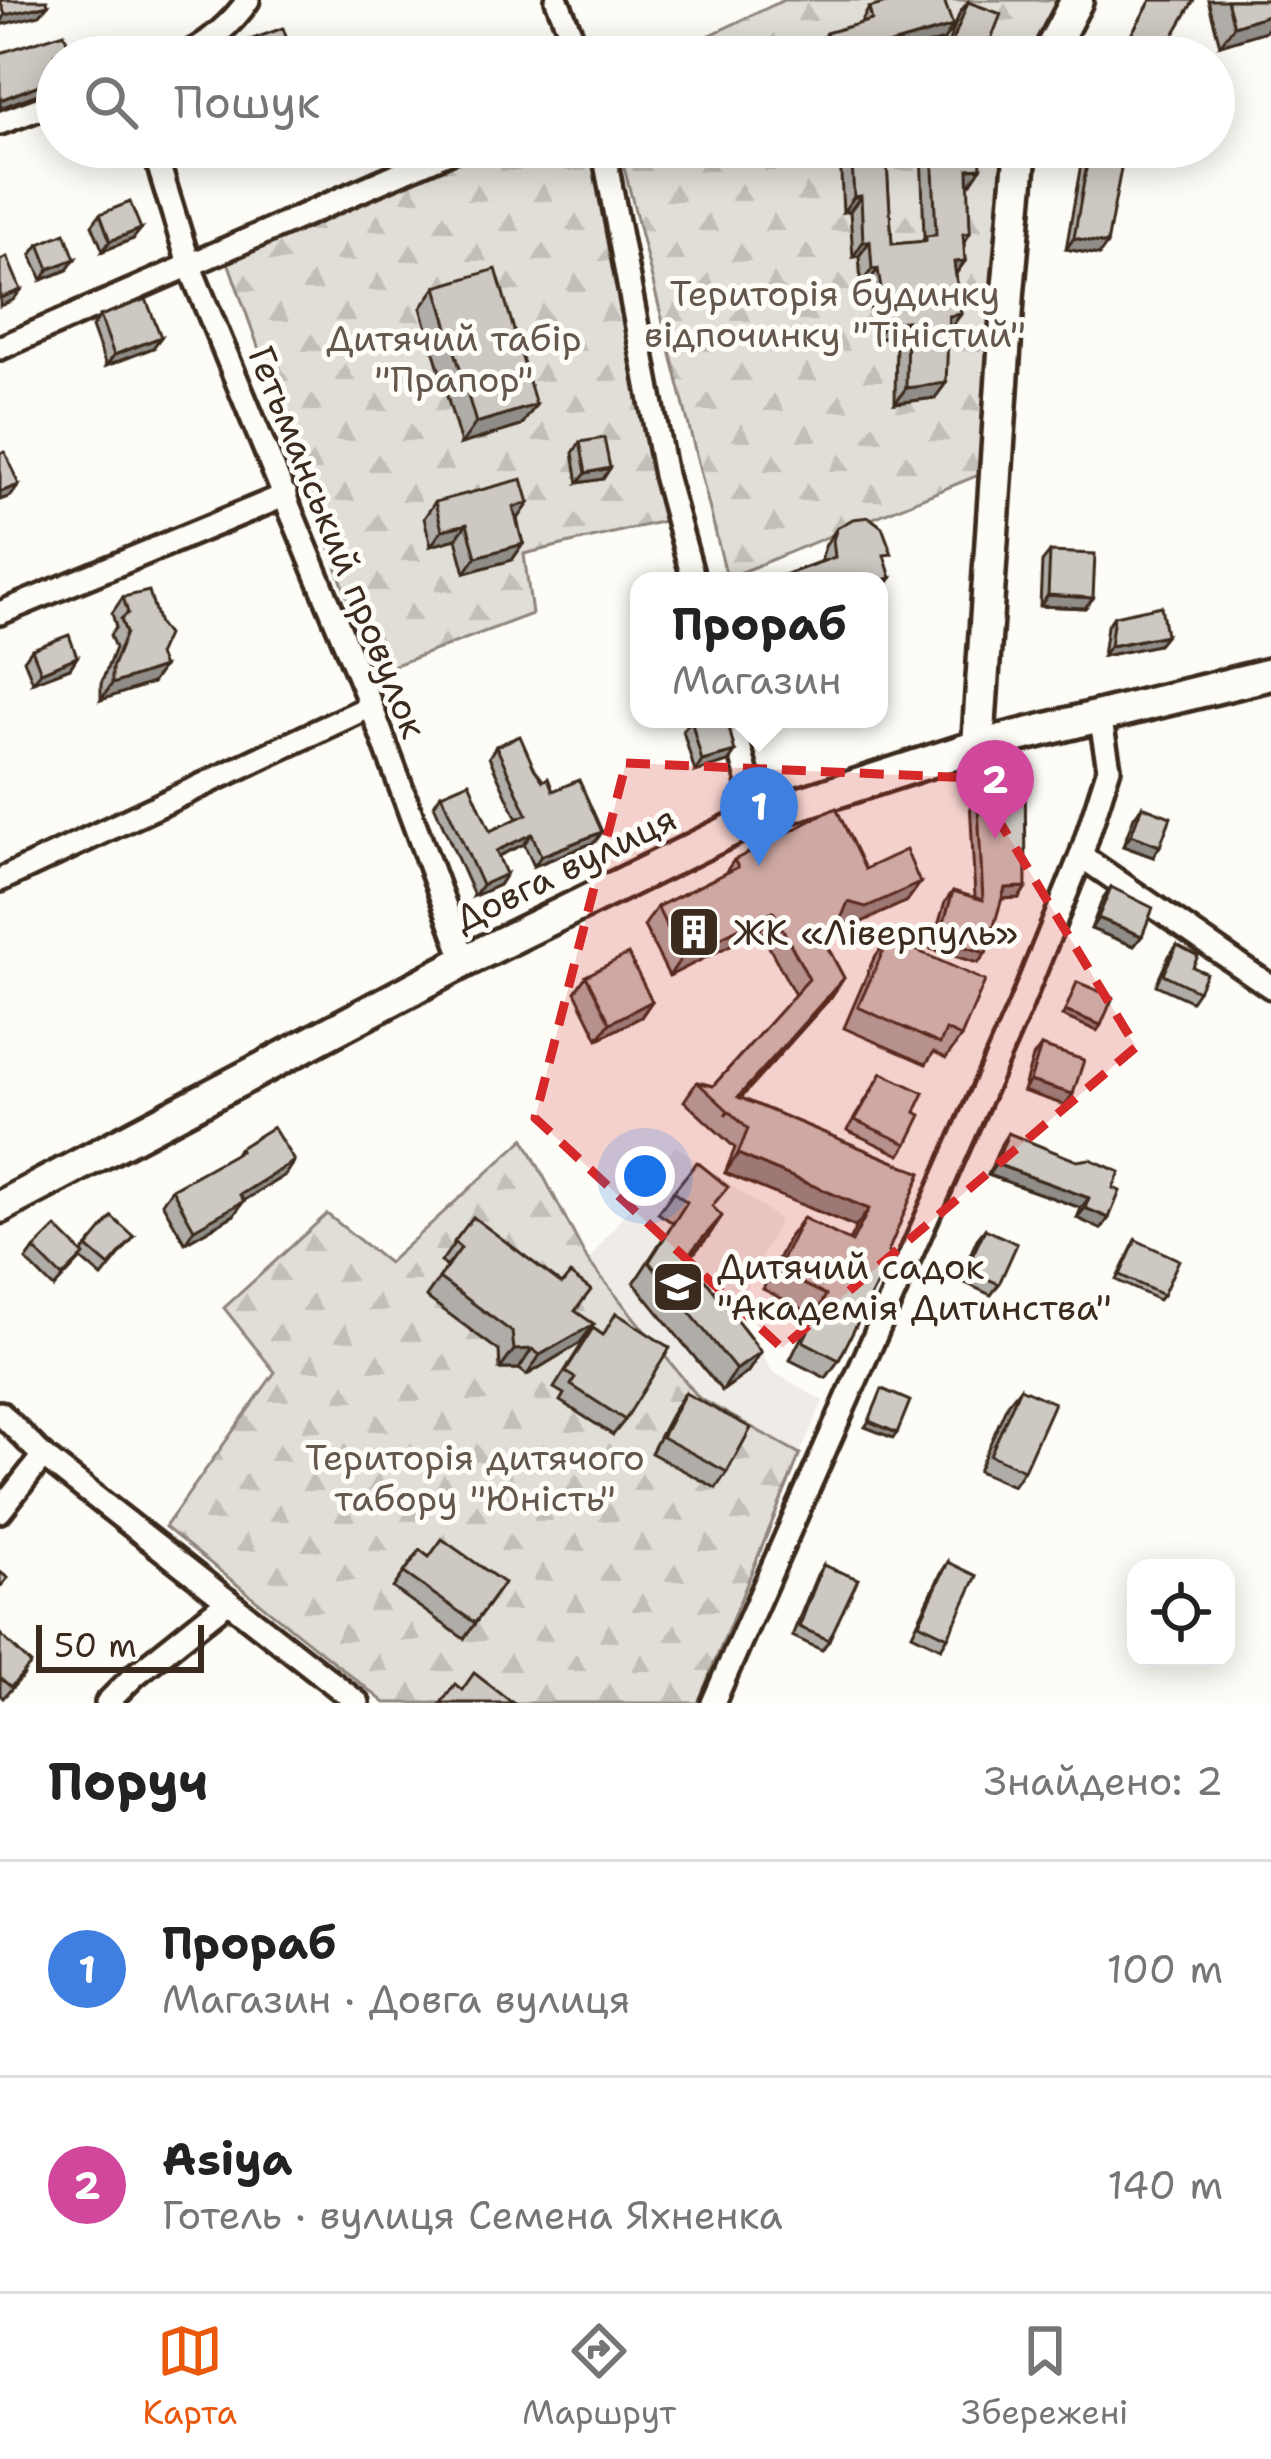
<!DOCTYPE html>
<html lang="uk">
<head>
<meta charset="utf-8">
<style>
	:root { --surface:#fff; --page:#f6f6f6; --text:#222; --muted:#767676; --line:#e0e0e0; --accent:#ea580c }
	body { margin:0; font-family:"Shantell Sans",sans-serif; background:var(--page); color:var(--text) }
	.controls { position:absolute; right:36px; bottom:36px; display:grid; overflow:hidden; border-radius:24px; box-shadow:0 6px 30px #0003 }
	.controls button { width:108px; height:108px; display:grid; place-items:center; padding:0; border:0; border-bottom:3px solid var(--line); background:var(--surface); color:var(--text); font:60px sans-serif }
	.scale { position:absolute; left:36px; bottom:30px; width:168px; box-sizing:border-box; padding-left:12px; border:6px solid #3b2a1e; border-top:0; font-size:33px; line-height:42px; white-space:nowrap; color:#3b2a1e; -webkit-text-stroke:9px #fdfcf7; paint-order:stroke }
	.you { position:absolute; left:645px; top:1176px; width:42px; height:42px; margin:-30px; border:9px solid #fff; border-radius:50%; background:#1a73e8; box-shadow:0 0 0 18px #1a73e833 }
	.badge { display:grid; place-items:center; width:78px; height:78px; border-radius:50%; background:var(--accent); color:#fff; font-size:39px; font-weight:700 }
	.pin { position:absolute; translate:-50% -99px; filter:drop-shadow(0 3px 6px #0008) }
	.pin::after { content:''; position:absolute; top:63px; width:42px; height:36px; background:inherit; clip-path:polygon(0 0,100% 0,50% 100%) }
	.popup { position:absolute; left:630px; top:572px; width:258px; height:156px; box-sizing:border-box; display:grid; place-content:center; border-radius:24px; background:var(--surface); filter:drop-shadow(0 3px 9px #0005); font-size:39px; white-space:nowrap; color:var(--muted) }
	.popup b { font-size:45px; color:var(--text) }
	.popup::after { content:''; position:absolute; left:50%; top:100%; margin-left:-24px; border:24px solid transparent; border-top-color:var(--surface) }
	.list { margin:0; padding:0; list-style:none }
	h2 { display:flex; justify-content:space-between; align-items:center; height:156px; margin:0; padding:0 48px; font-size:51px }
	h2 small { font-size:39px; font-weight:400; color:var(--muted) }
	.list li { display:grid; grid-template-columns:78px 1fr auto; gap:36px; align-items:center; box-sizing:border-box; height:216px; padding:0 48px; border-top:3px solid var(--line) }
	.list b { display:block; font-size:45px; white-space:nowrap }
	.list p { margin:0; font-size:39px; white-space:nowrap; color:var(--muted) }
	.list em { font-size:39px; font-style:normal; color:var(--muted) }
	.icon { flex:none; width:66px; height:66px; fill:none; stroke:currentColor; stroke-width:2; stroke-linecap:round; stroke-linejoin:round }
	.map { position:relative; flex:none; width:1271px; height:1703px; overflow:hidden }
	.search { position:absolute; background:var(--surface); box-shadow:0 6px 30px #0003; left:36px; right:36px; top:36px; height:132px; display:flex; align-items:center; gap:30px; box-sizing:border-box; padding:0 42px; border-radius:66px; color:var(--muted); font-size:45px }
	.sheet { height:588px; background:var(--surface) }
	nav { display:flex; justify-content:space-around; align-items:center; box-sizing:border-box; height:168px; border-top:3px solid var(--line); background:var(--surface); font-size:33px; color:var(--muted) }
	nav a { display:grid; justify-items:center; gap:6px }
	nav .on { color:var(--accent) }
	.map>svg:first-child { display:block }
	.built { fill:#efece7 }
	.forest { fill:url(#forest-firs); stroke:#8e847a; stroke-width:3 }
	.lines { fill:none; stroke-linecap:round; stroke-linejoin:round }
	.street-casing { stroke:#3b2a1e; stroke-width:30 }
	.secondary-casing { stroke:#3b2a1e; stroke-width:39 }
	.street { stroke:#fdfcf7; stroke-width:21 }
	.secondary { stroke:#fdfcf7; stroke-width:30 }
	.wall { fill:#b0aca7; stroke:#3b2a1e; stroke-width:3 }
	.shaded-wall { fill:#908c88; stroke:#3b2a1e; stroke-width:3 }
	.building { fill:#cdc8c2; stroke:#3b2a1e; stroke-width:3 }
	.marked { fill:#d62828; fill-opacity:0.2; stroke:#d62828; stroke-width:9; stroke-dasharray:24 15; stroke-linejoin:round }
	.labels { text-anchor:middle; stroke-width:10; stroke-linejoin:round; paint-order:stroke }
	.park-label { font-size:36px; fill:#64574c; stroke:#fdfcf7 }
	.street-label { font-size:36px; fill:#3b2a1e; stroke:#fdfcf7 }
	.poi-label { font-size:36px; fill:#3b2a1e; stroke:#fdfcf7; text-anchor:start }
</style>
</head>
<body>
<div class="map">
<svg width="1271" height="1703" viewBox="0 0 1271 1703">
	<defs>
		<pattern id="forest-firs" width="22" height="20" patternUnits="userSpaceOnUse" patternTransform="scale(3)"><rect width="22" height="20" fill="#e1ded7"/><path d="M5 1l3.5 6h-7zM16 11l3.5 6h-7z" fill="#c2bfb8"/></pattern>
	</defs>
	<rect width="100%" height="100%" fill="#fdfcf7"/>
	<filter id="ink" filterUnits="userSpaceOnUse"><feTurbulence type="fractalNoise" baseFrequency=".00833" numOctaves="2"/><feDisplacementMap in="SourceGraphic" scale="24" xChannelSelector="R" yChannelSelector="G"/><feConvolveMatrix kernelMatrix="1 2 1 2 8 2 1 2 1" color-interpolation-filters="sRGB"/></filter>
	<g filter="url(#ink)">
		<polygon class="built" points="676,1146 780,1220 735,1312 772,1371 823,1401 800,1454 699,1398 588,1261"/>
		<g class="forest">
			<polygon points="784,0 1067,0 1037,57 664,57"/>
			<polygon points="481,147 595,147 668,520 524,554 532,614 374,673 227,259"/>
			<polygon points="619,147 1013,147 991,470 727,578"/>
			<polygon points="524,1139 588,1261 699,1398 800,1454 698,1703 385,1703 165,1527 275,1372 224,1308 327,1214 388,1263"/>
		</g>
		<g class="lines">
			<g class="street-casing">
				<g id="street">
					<polyline points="557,0 580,57"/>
					<path d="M180 57C204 48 234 22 248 0"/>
					<polyline points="0,123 57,102"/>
					<polyline points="153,147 190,267 371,706 465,961"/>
					<polyline points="603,147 665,475 694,581"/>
					<polyline points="0,348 460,147"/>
					<polyline points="0,613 286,495"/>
					<polyline points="732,719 758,817"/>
					<polyline points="1081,856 1271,987"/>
					<polyline points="0,880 371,706"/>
					<polyline points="0,1413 43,1456 358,1703"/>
					<polyline points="0,1511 43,1456"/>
					<polyline points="107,1703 135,1675 228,1601"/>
					<polyline points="713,1703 1019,1009 1081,856 1109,768 1100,716"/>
				</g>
			</g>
			<g class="secondary-casing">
				<g id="secondary">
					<polyline points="1047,57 1077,0"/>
					<polyline points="978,746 1008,292 1021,147"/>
					<polyline points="0,1207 465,961 758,817 978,746 1271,674"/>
				</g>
			</g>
			<use href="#street" class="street"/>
			<use href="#secondary" class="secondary"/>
		</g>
		<g class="wall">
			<polygon points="1208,0 1271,0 1271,23 1266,31 1220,45"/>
			<polygon points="968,2 984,57 943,57 960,12"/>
			<polygon points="869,8 953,26 944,40 884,57 820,57 817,47 826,33 860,24"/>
			<polygon points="250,40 293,57 245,57 242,50"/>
			<polygon points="845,147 889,147 886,152 892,244 922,242 924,238 921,147 980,147 971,183 968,183 970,233 964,243 965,261 956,274 961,314 948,329 935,398 895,403 896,336 875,339 867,284 861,284 859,256 853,257 850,211 843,212 840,155"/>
			<polygon points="1084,147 1125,147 1099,255 1066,249"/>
			<polygon points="100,214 133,239 103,251 92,225"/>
			<polygon points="39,244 67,270 42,280 31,255"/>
			<polygon points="436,287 536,405 521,426 461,444 421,308"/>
			<polygon points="100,316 153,348 106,366 92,327"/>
			<polygon points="580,442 610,468 603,479 578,483 573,453"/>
			<polygon points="435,502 529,503 517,519 523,544 512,560 465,573 456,539 431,546 424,518"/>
			<polygon points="837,528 886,562 880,594 879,581 778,581 782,576 822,561 822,556 826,544"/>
			<polygon points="1050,552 1093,598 1085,608 1040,606 1042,562"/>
			<polygon points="123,597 158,655 163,667 152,683 101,700 101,684 115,648 110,635 116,627 112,613"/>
			<polygon points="1114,616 1166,635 1158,645 1103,656 1107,626"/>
			<polygon points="32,649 77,657 70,668 33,682 24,660"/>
			<polygon points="691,720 735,752 728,762 695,772 683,731"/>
			<polygon points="496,746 534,768 543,781 553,791 602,832 595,842 534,866 524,844 498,856 506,874 499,885 474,896 434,805 441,794 490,831 517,819 489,757"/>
			<polygon points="976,769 1026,887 1019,898 1002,898 978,963 931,949 945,902 953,891 975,898 969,780"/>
			<polygon points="1142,806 1153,857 1123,846 1134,817"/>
			<polygon points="734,860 865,869 920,883 907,901 853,926 840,922 826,944 844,978 831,997 741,1098 921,1173 839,1360 826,1378 790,1360 813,1314 763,1289 789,1237 803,1218 849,1241 856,1227 725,1173 735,1148 684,1101 697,1082 713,1086 795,995 760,930 669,976 644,926 657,907 725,873"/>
			<polygon points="1111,887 1142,936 1134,946 1091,929 1103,898"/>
			<polygon points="889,938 961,1037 946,1058 934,1052 926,1064 844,1028 874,958"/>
			<polygon points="1177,945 1193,967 1198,991 1191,1001 1156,985 1169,956"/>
			<polygon points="586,976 652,1001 641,1017 598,1039 575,992"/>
			<polygon points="1041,1046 1073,1094 1065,1105 1023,1091 1033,1057"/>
			<polygon points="882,1073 915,1112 907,1144 900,1155 847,1130"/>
			<polygon points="1008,1133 1109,1218 1101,1229 1077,1218 1081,1208 988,1175 1001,1144"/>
			<polygon points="238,1149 285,1175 243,1201 234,1215 185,1243 162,1203 172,1189 234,1155"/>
			<polygon points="673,1192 713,1208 708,1237 689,1259 761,1352 747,1373 722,1391 634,1283 673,1223 658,1213"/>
			<polygon points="473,1217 576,1311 580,1343 527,1375 519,1369 500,1369 499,1351 426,1297 447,1267 441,1262"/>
			<polygon points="985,1229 999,1284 991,1295 959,1280 977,1239"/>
			<polygon points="134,1237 102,1277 81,1259 54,1288 26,1260 34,1249 82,1253 87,1247"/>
			<polygon points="1136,1240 1163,1295 1159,1300 1116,1280"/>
			<polygon points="582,1344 625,1420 613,1435 560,1401 564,1394 554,1388"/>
			<polygon points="1020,1388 1024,1470 1013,1486 978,1471 1008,1403"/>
			<polygon points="685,1393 727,1472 716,1488 651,1453 674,1409"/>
			<polygon points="420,1550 429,1557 504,1583 464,1639 393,1588"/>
			<polygon points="948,1562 948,1637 941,1648 912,1634 941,1573"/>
			<polygon points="823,1565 829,1640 822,1650 792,1636 817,1575"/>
			<polygon points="0,1634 24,1675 3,1698 0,1695"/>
		</g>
		<g class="shaded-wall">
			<polygon points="48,5 40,15 0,25 5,15"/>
			<polygon points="1271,14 1271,23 1266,31 1220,45 1234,26"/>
			<polygon points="953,26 944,40 884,57 871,57 877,48"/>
			<polygon points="57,78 54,88 0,108 0,100"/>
			<polygon points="981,168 971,183 957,184 968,169"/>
			<polygon points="861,196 850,211 843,212 854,197"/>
			<polygon points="141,229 133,239 103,251 110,241"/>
			<polygon points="1074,238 1107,244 1099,255 1066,249"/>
			<polygon points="870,241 859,256 853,257 863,242"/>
			<polygon points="75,259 67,270 42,280 49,269"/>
			<polygon points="965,261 954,276 954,262"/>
			<polygon points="872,269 878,269 867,284 861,284"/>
			<polygon points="21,290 13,300 0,306 0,298"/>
			<polygon points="961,314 950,329 938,331 949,316"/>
			<polygon points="907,321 896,336 875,339 886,323"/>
			<polygon points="161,337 153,348 106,366 114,355"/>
			<polygon points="946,383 935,398 895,403 906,388"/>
			<polygon points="536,405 521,426 461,444 476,423"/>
			<polygon points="610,468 603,479 578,483 586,473"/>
			<polygon points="19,485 11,496 0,500 0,492"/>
			<polygon points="529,503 518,519 502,523 513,507"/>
			<polygon points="467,524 456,539 431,546 442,530"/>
			<polygon points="523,544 512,560 465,573 476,557"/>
			<polygon points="891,578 880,594 879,594 879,581"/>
			<polygon points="1048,595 1093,598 1085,608 1040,606"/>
			<polygon points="1166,635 1158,645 1103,656 1110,646"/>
			<polygon points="77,657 70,668 33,682 41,672"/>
			<polygon points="163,667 152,683 101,700 112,684"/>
			<polygon points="735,752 728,762 695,772 702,761"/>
			<polygon points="602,832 595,842 534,866 541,856"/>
			<polygon points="532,834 524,844 488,861 496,851"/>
			<polygon points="1131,835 1160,846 1153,857 1123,846"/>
			<polygon points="506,874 499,885 474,896 482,885"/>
			<polygon points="920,883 907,901 853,926 834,920 848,902"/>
			<polygon points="1026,887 1019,898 998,899 1005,888"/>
			<polygon points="773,911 760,930 669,976 682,957"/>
			<polygon points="1098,918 1142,936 1134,946 1091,929"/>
			<polygon points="838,926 825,945 821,935"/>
			<polygon points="939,939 986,953 978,963 931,949"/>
			<polygon points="844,978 831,997 725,1115 738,1097"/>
			<polygon points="652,1001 641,1017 598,1039 610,1023"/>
			<polygon points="1065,1011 1101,1025 1097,1031 1062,1016"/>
			<polygon points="1030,1081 1073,1094 1065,1105 1023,1091"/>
			<polygon points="738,1154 869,1209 856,1227 725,1173"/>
			<polygon points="294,1161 285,1175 237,1205 244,1201 234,1215 185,1243 194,1229 240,1195"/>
			<polygon points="996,1164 1089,1198 1081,1208 988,1175"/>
			<polygon points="1085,1208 1109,1218 1101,1229 1077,1218"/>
			<polygon points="722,1216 708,1237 672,1277 687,1256"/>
			<polygon points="594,1324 580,1343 527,1375 540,1355"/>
			<polygon points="532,1349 519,1369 500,1369 514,1350"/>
			<polygon points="761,1352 747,1373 722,1391 736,1370"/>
			<polygon points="869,1421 897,1433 893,1438 865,1427"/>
		</g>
		<g class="building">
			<polygon points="0,0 47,0 48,5 5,15"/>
			<polygon points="896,0 944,0 953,26 877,48 880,57 833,57 826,33 872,20 869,8"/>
			<polygon points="1151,0 1194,0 1161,57 1118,57"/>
			<polygon points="1227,0 1271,0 1271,14 1234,26"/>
			<polygon points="968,2 1001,14 984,57 947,56"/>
			<polygon points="283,28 293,57 256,57 250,40"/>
			<polygon points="64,33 70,50 55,54 57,78 0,100 0,53"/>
			<polygon points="468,40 475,57 436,57 435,54"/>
			<polygon points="851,147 886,147 892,244 926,241 926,236 936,235 932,147 980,147 981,168 968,169 970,233 963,234 965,261 954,262 961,314 949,316 946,383 906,388 907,321 886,323 878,269 872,269 870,241 863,242 861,196 854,197"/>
			<polygon points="1090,147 1125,147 1107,244 1074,238"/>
			<polygon points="130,202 141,229 110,241 100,214"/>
			<polygon points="65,233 75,259 49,269 39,244"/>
			<polygon points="7,257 21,290 0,298 0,260"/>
			<polygon points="496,269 536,405 476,423 436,287"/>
			<polygon points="146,299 161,337 114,355 100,316"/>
			<polygon points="604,438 610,468 586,473 580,442"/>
			<polygon points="5,452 19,485 0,492 0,453"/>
			<polygon points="522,479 529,503 513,507 523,544 476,557 467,524 442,530 435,502"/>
			<polygon points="869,517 882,527 892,554 884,555 891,578 879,581 783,581 782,576 835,557 833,540 837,528 853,519"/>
			<polygon points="1050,552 1095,554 1093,598 1048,595"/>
			<polygon points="149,591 159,624 167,635 158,655 163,667 112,684 112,668 126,633 121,619 128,613 123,597"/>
			<polygon points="1161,606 1166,635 1110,646 1114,616"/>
			<polygon points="69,635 77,657 41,672 32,649"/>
			<polygon points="696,719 727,719 735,752 702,761 691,720"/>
			<polygon points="520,736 534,768 543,781 548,778 553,791 579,780 602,832 541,856 532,834 496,851 506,874 482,885 441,794 469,782 490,831 527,814 496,746"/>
			<polygon points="1025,759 1026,887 1005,888 986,953 939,939 953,891 983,900 976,769"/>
			<polygon points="1142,806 1171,817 1160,846 1131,835"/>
			<polygon points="836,808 865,869 906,850 920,883 866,907 848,902 838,926 821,935 844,978 738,1097 921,1173 888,1252 892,1254 839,1360 803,1341 826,1295 776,1271 803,1218 852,1242 869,1209 738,1154 748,1129 697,1082 713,1086 809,979 773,911 682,957 657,907 738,867 734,860"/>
			<polygon points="1111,887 1153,908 1142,936 1098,918"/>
			<polygon points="889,938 985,981 961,1037 946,1030 940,1044 858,1007"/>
			<polygon points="1177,945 1198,956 1193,967 1206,973 1198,991 1163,974"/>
			<polygon points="628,954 652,1001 610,1023 586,976"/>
			<polygon points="1077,982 1113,997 1101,1025 1065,1011"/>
			<polygon points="1041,1046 1084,1060 1073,1094 1030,1081"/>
			<polygon points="882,1073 924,1093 915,1112 921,1115 907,1144 855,1120"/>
			<polygon points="273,1127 294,1161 240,1195 244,1201 194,1229 172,1189 240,1151 238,1149"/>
			<polygon points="1008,1133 1077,1161 1090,1159 1120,1172 1113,1188 1120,1191 1109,1218 1085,1208 1089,1198 996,1164"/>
			<polygon points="697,1162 728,1187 712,1206 722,1216 687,1256 761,1352 736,1370 649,1262 687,1202 673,1192"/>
			<polygon points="112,1217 134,1237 109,1266 87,1247"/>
			<polygon points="473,1217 562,1284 570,1274 591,1290 575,1311 594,1324 540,1355 532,1349 514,1350 512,1332 439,1278 461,1248 454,1242"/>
			<polygon points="56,1227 84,1255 62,1277 34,1249"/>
			<polygon points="985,1229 1017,1244 999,1284 966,1269"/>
			<polygon points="1136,1240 1179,1260 1163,1295 1120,1275"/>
			<polygon points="616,1313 670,1348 625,1420 571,1385 575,1378 565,1372 593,1328 603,1335"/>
			<polygon points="1020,1388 1054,1403 1024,1470 990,1455"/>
			<polygon points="882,1389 910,1401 897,1433 869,1421"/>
			<polygon points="685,1393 751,1428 727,1472 662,1437"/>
			<polygon points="442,1539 504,1583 475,1623 404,1573 420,1550 429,1557"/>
			<polygon points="948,1562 977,1576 948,1637 919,1623"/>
			<polygon points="823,1565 858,1579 829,1640 799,1627"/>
			<polygon points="0,1572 8,1578 0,1587"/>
			<polygon points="0,1634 31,1664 11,1687 0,1678"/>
			<polygon points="474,1673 513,1703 441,1703 455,1684 462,1690"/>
		</g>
	</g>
	<path class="marked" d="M626 763 973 778 1136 1047 782 1348 535 1118Z"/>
	<defs>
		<g id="building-square" transform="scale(2.7)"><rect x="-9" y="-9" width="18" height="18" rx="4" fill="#3b2a1e" stroke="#fdfcf7"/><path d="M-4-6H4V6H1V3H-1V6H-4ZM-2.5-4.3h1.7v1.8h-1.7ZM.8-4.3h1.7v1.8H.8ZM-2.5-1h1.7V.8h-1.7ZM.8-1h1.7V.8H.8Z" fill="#fff"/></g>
		<g id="school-square" transform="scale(2.7)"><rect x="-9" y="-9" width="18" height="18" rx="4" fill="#3b2a1e" stroke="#fdfcf7"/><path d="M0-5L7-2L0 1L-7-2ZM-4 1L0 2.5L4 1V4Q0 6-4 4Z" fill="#fff"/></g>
	</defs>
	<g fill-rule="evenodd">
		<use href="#building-square" x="694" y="932"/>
		<use href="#school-square" x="678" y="1287"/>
	</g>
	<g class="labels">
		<g class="park-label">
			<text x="835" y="306">Територія будинку<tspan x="835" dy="41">відпочинку "Тіністий"</tspan></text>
			<text x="454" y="351">Дитячий табір<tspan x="454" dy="41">"Прапор"</tspan></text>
			<text x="475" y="1470">Територія дитячого<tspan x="475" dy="41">табору "Юність"</tspan></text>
		</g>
		<g class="street-label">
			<text transform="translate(338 542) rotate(68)" y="13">Гетьманський провулок</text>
			<text transform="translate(565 868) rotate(-26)" y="13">Довга вулиця</text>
		</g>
		<g class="poi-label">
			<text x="733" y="945">ЖК «Ліверпуль»</text>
			<text x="717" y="1279">Дитячий садок<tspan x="717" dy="41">"Академія Дитинства"</tspan></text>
		</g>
	</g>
</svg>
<div class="controls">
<button><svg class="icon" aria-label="locate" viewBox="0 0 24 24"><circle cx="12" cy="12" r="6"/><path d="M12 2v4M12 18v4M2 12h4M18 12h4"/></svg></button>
</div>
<div class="scale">50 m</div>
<div class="you"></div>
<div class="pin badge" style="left:759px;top:866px;background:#3f7fe0">1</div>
<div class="popup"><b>Прораб</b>Магазин</div>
<div class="pin badge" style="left:995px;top:839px;background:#d1479c">2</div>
<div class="search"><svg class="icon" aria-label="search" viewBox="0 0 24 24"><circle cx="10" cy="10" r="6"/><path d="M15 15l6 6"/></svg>Пошук</div>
</div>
<section class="sheet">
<h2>Поруч<small>Знайдено: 2</small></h2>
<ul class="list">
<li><span class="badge" style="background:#3f7fe0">1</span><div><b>Прораб</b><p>Магазин · Довга вулиця</p></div><em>100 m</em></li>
<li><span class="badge" style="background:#d1479c">2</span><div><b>Asiya</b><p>Готель · вулиця Семена Яхненка</p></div><em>140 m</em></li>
</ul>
</section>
<nav>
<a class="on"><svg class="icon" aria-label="map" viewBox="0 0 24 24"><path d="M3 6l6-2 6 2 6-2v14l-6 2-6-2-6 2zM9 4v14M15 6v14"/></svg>Карта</a>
<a><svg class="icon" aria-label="directions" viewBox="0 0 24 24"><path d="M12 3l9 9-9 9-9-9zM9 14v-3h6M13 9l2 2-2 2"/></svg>Маршрут</a>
<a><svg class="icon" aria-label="saved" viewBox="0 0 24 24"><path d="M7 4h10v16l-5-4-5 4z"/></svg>Збережені</a>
</nav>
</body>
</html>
